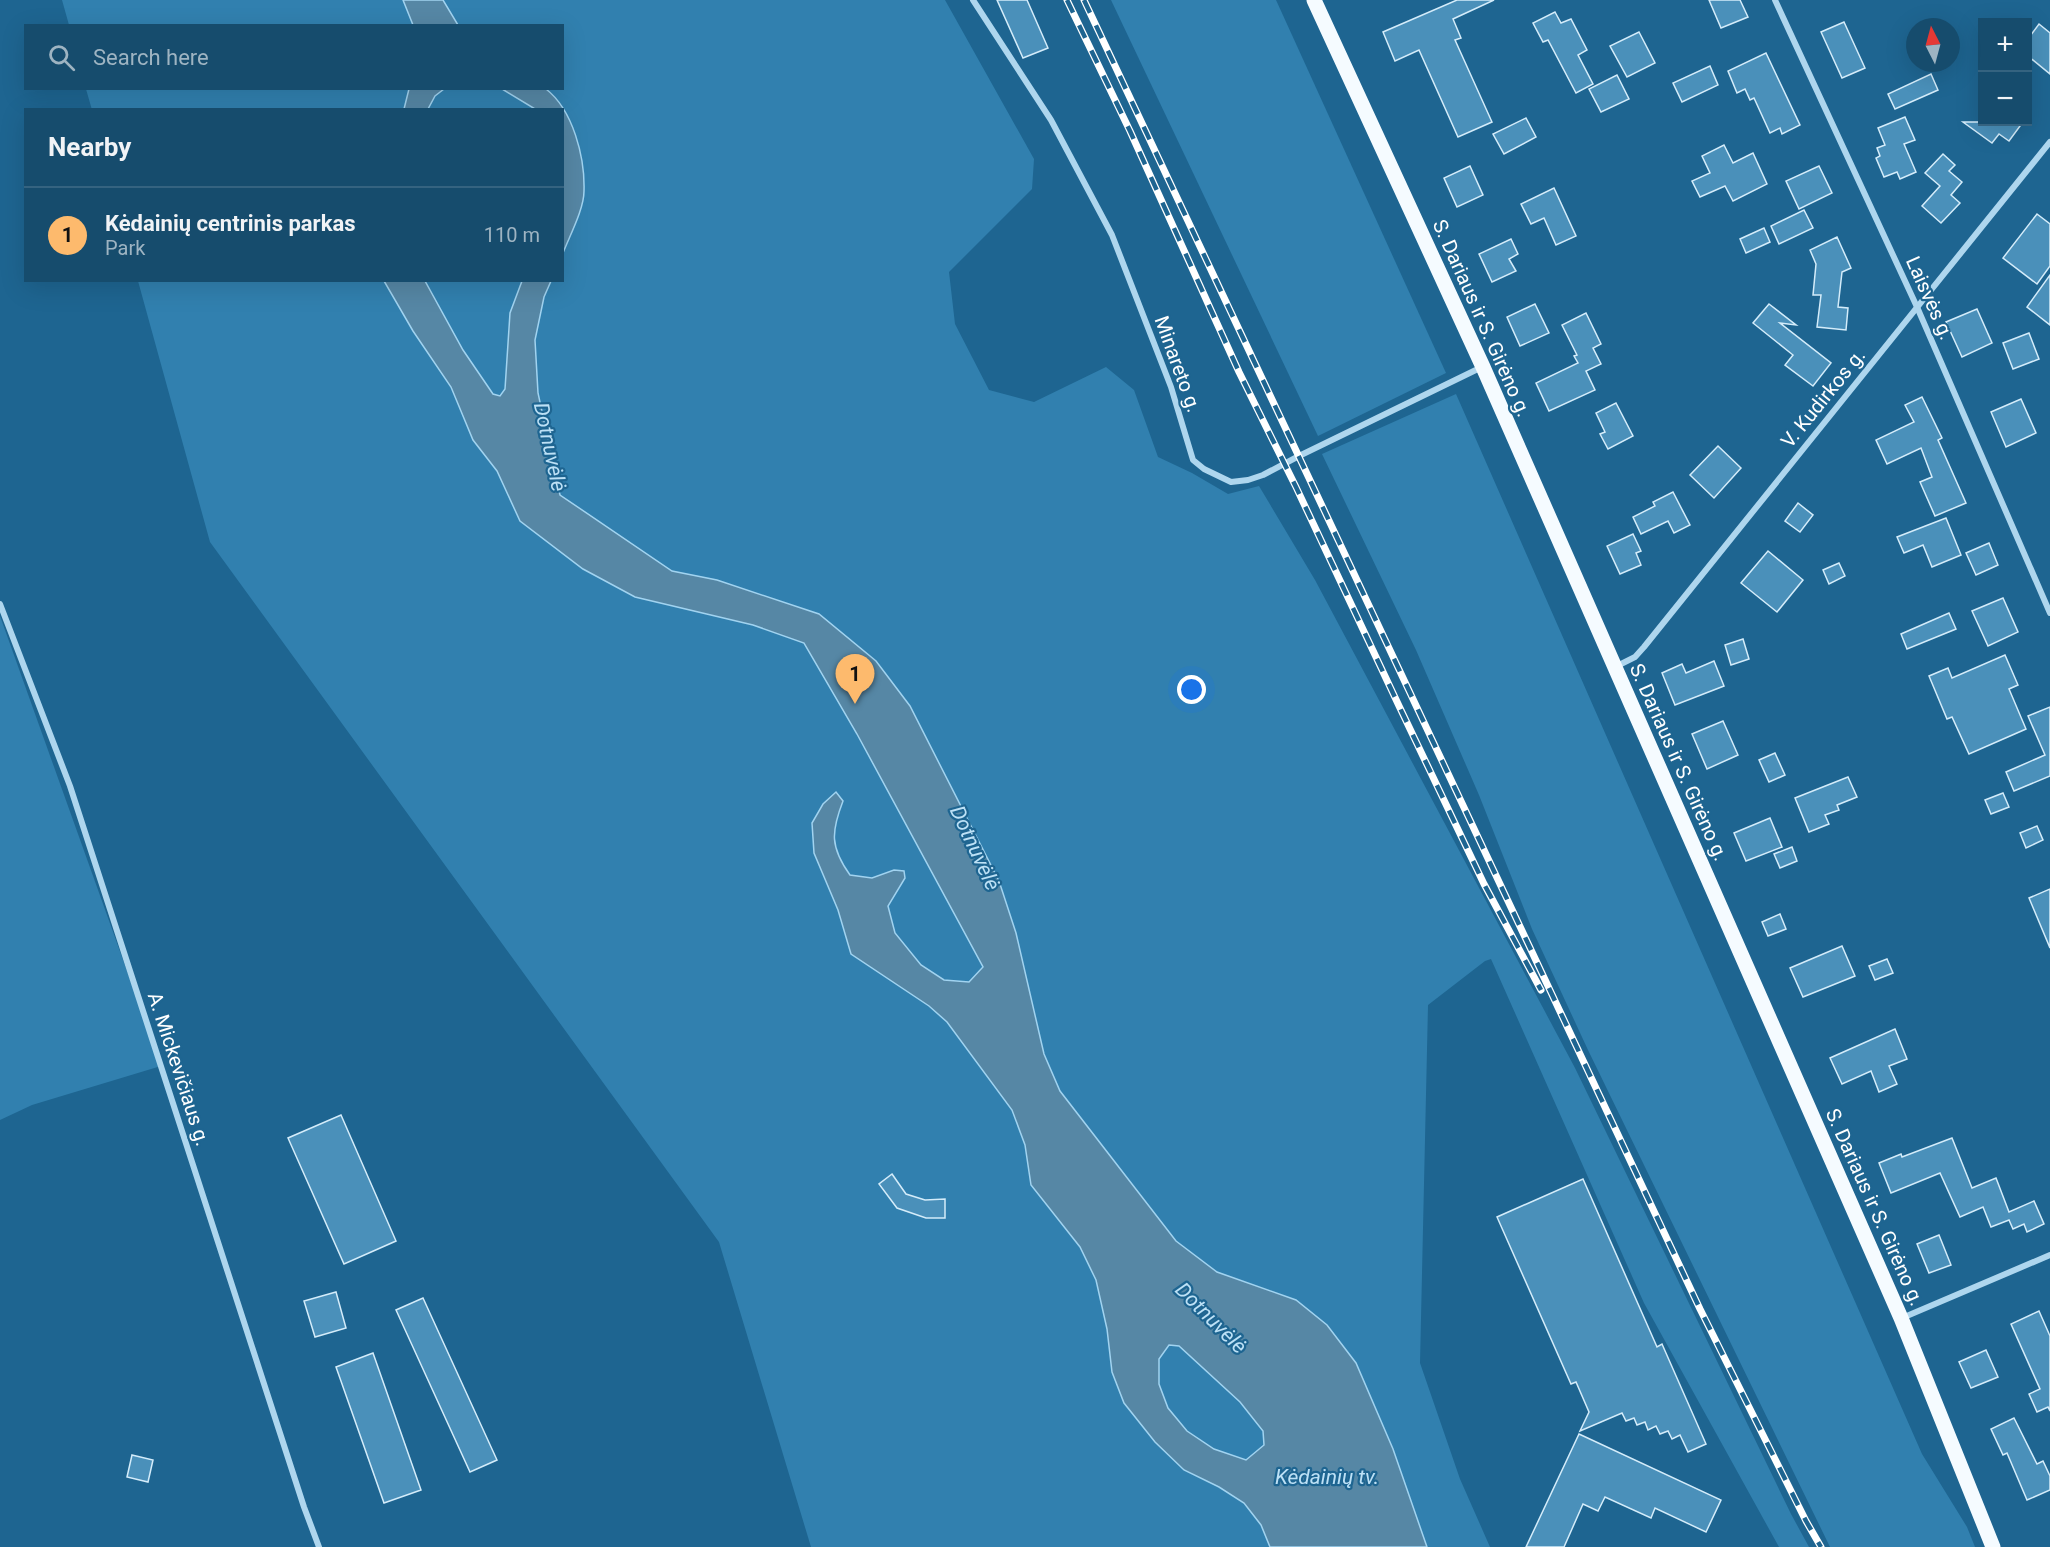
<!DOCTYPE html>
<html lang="en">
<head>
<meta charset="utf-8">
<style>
	:root { --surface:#164c6d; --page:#1f5372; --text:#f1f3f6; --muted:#9eb4c2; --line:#356380; --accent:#fdba6d }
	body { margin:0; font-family:Roboto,sans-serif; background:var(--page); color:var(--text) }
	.controls { position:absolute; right:18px; top:18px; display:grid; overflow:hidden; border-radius:0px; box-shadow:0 6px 24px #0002 }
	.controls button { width:54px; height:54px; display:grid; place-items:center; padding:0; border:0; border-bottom:2px solid var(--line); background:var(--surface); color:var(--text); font:30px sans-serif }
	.compass { position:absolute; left:1906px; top:18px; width:54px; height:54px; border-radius:50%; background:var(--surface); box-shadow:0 6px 24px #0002; rotate:354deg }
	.you { position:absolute; left:1192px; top:690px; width:21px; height:21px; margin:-15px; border:4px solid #fff; border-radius:50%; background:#1a73e8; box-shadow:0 0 0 9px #1a73e833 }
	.badge { display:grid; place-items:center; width:39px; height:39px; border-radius:50%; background:var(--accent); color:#111; font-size:20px; font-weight:700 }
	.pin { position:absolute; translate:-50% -50px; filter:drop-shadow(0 2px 3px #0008) }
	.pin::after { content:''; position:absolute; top:32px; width:21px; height:18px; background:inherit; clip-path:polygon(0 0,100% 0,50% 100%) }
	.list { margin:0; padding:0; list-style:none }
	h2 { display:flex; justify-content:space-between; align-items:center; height:78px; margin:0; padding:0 24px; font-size:26px }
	h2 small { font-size:20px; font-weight:400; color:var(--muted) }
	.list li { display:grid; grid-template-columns:39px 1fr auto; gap:18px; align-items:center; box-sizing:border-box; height:96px; padding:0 24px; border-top:2px solid var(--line) }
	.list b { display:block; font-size:22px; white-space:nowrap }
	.list p { margin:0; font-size:20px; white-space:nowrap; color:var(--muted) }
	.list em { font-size:20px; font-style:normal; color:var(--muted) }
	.icon { flex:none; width:33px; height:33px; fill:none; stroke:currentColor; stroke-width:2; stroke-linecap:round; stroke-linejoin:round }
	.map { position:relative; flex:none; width:2050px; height:1547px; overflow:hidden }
	.search { position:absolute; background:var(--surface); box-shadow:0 6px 24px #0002; left:24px; top:24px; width:540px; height:66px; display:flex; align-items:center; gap:15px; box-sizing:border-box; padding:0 21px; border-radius:0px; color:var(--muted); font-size:22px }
	.panel { position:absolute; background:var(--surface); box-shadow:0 6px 24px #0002; left:24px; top:108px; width:540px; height:174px; border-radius:0px }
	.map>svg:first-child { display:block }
	.green { fill:#3180af }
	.water { fill:#5687a5; stroke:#a1d3f0; stroke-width:1.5; fill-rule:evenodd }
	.building { fill:#4a90ba; stroke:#d4ecfa; stroke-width:1.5 }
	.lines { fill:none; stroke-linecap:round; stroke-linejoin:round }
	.street { stroke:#aed6ee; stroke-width:6 }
	.primary { stroke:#f5fbff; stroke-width:15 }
	.rail-casing { stroke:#fff; stroke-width:7 }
	.rail { stroke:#1e6591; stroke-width:4.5; stroke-dasharray:14; stroke-linecap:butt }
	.labels { text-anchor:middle; stroke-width:4.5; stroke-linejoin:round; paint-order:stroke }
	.street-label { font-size:20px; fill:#fff; stroke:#1e6591 }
	.water-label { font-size:21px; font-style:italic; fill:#bde1f6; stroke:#1e6591 }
</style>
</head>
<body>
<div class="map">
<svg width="2050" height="1547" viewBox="0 0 2050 1547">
	<rect width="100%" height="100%" fill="#1e6591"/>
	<g class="green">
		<polygon points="62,0 945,0 1034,159 1032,189 949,272 955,324 989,390 1034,402 1106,367 1134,390 1158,457 1192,473 1228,494 1259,486 1315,580 1575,1068 1791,1514 1809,1547 1779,1547 1644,1303 1491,959 1485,961 1428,1005 1420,1363 1460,1479 1490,1547 811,1547 719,1242 210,542 138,281 562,280 562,110 92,110 86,89 562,88 562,26 69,25"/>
		<polygon points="1111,0 1276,0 1446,373 1318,436"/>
		<polygon points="1456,394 1922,1454 1967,1527 1975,1547 1830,1547 1588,1050 1532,929 1479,795 1416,650 1322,454"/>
		<polygon points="0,616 161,1066 32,1105 0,1120"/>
	</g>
	<g class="water">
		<polygon points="403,0 443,0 458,25 413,25"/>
		<polygon points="409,89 409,88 444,89 435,96 428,109 404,109"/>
		<path d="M502 89H546C573 110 585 157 584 191 584 209 570 235 563 253L562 110 535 109Z"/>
		<path d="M384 281H425L463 350 493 394 500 396 505 389 510 313 522 281H551L544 297 535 340 538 393 560 495 672 571 717 580 819 614 876 661 910 706 999 881 1016 933 1044 1054 1060 1091 1176 1241 1217 1272 1296 1300 1327 1325 1356 1363 1393 1449 1427 1547H1270L1261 1525 1244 1503 1219 1487 1184 1470 1155 1442 1124 1403 1112 1372 1107 1329 1096 1280 1080 1247 1031 1185 1025 1145 1012 1110 947 1022 929 1006 851 954 838 910 814 853 812 823 823 804 836 792 843 801C831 832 830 847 850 875L872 878 894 870 904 871 905 878 888 906 895 933 921 965 944 980 969 982 983 967 857 734 804 643 753 625 635 597 583 569 520 521 497 471 473 440 451 387 413 331ZM1169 1345 1179 1346 1240 1402 1263 1431 1264 1445 1246 1460 1214 1449 1187 1431 1168 1408 1159 1384V1359Z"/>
	</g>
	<g class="building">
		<polygon points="997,0 1027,0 1048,48 1023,58"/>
		<polygon points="1457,0 1494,0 1453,19 1461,38 1455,40 1492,122 1458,137 1419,50 1395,61 1383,32"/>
		<polygon points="1709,0 1740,0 1748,17 1721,28"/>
		<polygon points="1555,12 1561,23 1571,19 1587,50 1578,55 1593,84 1576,93 1548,40 1543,42 1533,23"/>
		<polygon points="1844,22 1865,68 1842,78 1821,32"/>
		<polygon points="2039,24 2050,33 2050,74 2028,56 2028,39"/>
		<polygon points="1639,32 1655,63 1627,77 1610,46"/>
		<polygon points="1766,53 1800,125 1782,134 1780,128 1770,133 1754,98 1750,100 1745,89 1737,93 1728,71"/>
		<polygon points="1710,66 1718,85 1682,102 1673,83"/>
		<polygon points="1931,74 1938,90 1895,109 1888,94"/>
		<polygon points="1617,75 1629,99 1601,112 1589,89"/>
		<polygon points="1905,117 1915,140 1904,144 1916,172 1900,179 1897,172 1884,177 1876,158 1880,156 1877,148 1885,145 1878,128"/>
		<polygon points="1526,118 1536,137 1504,154 1493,134"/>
		<polygon points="1963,122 2023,122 2009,141 1999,134 1992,143"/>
		<polygon points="1724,145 1733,163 1753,153 1767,184 1733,201 1725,186 1700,197 1692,181 1710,173 1702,156"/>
		<polygon points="1943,154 1955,165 1949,171 1962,182 1951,195 1960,203 1941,223 1922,206 1940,186 1925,173"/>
		<polygon points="1470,166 1483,195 1457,207 1444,178"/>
		<polygon points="1819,166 1832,193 1799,209 1786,181"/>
		<polygon points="1554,188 1576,236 1556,245 1544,218 1531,224 1521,204"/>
		<polygon points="1804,210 1813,228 1779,244 1771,226"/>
		<polygon points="2037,214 2050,224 2050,266 2037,284 2003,258"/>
		<polygon points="1764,228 1770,242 1746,253 1740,239"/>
		<polygon points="1837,237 1851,268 1842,272 1838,307 1848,308 1846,330 1817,327 1821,295 1813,295 1816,264 1810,250"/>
		<polygon points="1511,239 1518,254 1509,259 1516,271 1492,282 1479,254"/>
		<polygon points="2050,275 2050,325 2027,307"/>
		<polygon points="1535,304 1549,333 1520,346 1507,317"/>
		<polygon points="1769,304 1796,325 1780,323 1831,363 1813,386 1785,365 1793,355 1753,323"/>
		<polygon points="1977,309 1992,343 1962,357 1946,322"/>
		<polygon points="1586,313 1601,344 1593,348 1601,364 1586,371 1595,390 1549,411 1536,383 1578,363 1574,356 1577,355 1562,325"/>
		<polygon points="2029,333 2039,359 2013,369 2003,343"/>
		<polygon points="1922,397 1942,438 1938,440 1966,503 1935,516 1920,482 1932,477 1921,448 1887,464 1876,440 1914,422 1905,405"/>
		<polygon points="2021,399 2036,433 2006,447 1991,412"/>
		<polygon points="1616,403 1633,436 1608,449 1600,434 1605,432 1596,413"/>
		<polygon points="1718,446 1741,468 1714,498 1690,475"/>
		<polygon points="1673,492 1690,525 1674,533 1668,521 1641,534 1633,517 1655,506 1653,502"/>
		<polygon points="1798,503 1813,515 1800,532 1785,521"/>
		<polygon points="1946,518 1961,555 1932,567 1923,545 1904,553 1897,537"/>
		<polygon points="1633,534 1641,551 1636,553 1641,565 1620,574 1607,546"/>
		<polygon points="1989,543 1998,565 1976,575 1966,553"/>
		<polygon points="1768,551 1803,580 1777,612 1741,583"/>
		<polygon points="1839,563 1845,576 1829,584 1823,570"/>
		<polygon points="2003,598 2018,632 1988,646 1972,611"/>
		<polygon points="1949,613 1956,629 1907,649 1901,634"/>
		<polygon points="1743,639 1749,659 1731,665 1725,645"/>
		<polygon points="2005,655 2018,685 2009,689 2026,729 1969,754 1952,717 1947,719 1929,676 1948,668 1952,678"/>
		<polygon points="1714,661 1724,686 1675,705 1662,673 1682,664 1686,673"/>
		<polygon points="2050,707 2050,776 2014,791 2006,772 2045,755 2028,716"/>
		<polygon points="1723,721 1738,755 1707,769 1692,734"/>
		<polygon points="1775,753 1785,775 1769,782 1759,760"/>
		<polygon points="1848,777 1857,797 1837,805 1839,810 1825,815 1829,824 1809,832 1795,798"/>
		<polygon points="2003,793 2009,807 1991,814 1985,800"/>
		<polygon points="1770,818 1782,847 1746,861 1734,833"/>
		<polygon points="2037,826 2043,840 2026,848 2020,833"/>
		<polygon points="1792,847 1797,861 1780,868 1774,854"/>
		<polygon points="2050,889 2050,948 2029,898"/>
		<polygon points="1780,914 1786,929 1768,936 1762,922"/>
		<polygon points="1842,946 1855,976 1803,997 1790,968"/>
		<polygon points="1887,959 1893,973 1875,980 1869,966"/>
		<polygon points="1895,1029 1907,1059 1889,1066 1897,1084 1879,1092 1871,1071 1842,1084 1830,1058"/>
		<polygon points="341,1115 396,1241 344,1264 288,1138"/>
		<polygon points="1952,1138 1972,1188 1996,1178 2009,1212 2034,1201 2044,1224 2027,1232 2024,1224 2013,1229 2009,1220 1991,1227 1983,1207 1960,1217 1940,1173 1891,1193 1879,1163 1901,1154 1902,1157"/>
		<polygon points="892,1174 906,1194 925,1200 945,1199 945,1218 926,1218 897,1208 879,1184"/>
		<polygon points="1583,1179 1657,1347 1662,1344 1706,1444 1688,1452 1680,1435 1672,1439 1668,1431 1660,1434 1656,1426 1648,1430 1645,1422 1637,1425 1634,1418 1626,1421 1622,1413 1580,1431 1589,1412 1576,1382 1571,1384 1497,1217"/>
		<polygon points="1939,1235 1951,1265 1929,1273 1917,1244"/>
		<polygon points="336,1292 346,1328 315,1337 304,1301"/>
		<polygon points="423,1298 497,1460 470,1472 396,1310"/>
		<polygon points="2039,1311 2050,1336 2050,1411 2048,1407 2037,1412 2029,1394 2040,1389 2011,1324"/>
		<polygon points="1986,1350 1998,1377 1971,1388 1959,1362"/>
		<polygon points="373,1353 421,1490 384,1503 336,1367"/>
		<polygon points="2014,1418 2037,1464 2043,1461 2050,1476 2050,1490 2027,1500 2007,1453 2003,1455 1991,1429"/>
		<polygon points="1579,1434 1721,1500 1706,1532 1655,1508 1651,1518 1605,1497 1598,1511 1583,1504 1564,1547 1526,1547"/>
		<polygon points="132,1455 153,1460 148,1482 127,1477"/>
	</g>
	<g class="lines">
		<g class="street">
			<polyline points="973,0 1051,120 1112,235 1171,387 1193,460 1204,469 1231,482 1248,480 1263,475 1299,456 1482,367"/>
			<polyline points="1775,0 1917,307 2050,613"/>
			<polyline points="0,604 70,786 304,1507 319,1547"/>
			<polyline points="1615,667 1635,657 1644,647 2050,142"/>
			<polyline points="1902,1318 2050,1255"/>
		</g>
		<polyline class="primary" points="1314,0 1483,367 1901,1318 1993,1547"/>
		<g class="rail-casing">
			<g id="rail">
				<polyline points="1067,0 1130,131 1239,372 1296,487 1400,708 1484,884 1541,990"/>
				<polyline points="1084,0 1700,1309 1806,1521 1821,1547"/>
			</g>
		</g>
		<use href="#rail" class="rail"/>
	</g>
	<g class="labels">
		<g class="street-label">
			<text transform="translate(1930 298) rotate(66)" y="7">Laisvės g.</text>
			<text transform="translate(1482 318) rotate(66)" y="7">S. Dariaus ir S. Girėno g.</text>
			<text transform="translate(1178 364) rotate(70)" y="7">Minareto g.</text>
			<text transform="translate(1823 398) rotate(-51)" y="7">V. Kudirkos g.</text>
			<text transform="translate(1679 762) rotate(66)" y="7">S. Dariaus ir S. Girėno g.</text>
			<text transform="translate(179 1069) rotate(72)" y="7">A. Mickevičiaus g.</text>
			<text transform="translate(1875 1207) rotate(66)" y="7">S. Dariaus ir S. Girėno g.</text>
		</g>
		<g class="water-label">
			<text transform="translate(550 447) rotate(78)" y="7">Dotnuvėlė</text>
			<text transform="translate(975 848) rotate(65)" y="7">Dotnuvėlė</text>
			<text transform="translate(1211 1318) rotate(45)" y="7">Dotnuvėlė</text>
			<text x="1327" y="1484">Kėdainių tv.</text>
		</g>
	</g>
</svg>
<div class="controls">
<button>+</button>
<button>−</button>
</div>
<svg class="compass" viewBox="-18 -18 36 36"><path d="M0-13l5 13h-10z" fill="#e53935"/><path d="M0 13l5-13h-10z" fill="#9eb4c2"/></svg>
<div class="you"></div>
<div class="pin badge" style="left:855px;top:704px">1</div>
<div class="search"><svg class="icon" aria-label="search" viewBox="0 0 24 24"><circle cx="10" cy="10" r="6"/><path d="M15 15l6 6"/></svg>Search here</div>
<section class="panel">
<h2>Nearby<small></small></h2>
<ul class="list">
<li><span class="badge">1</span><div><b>Kėdainių centrinis parkas</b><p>Park</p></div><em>110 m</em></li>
</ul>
</section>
</div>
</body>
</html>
